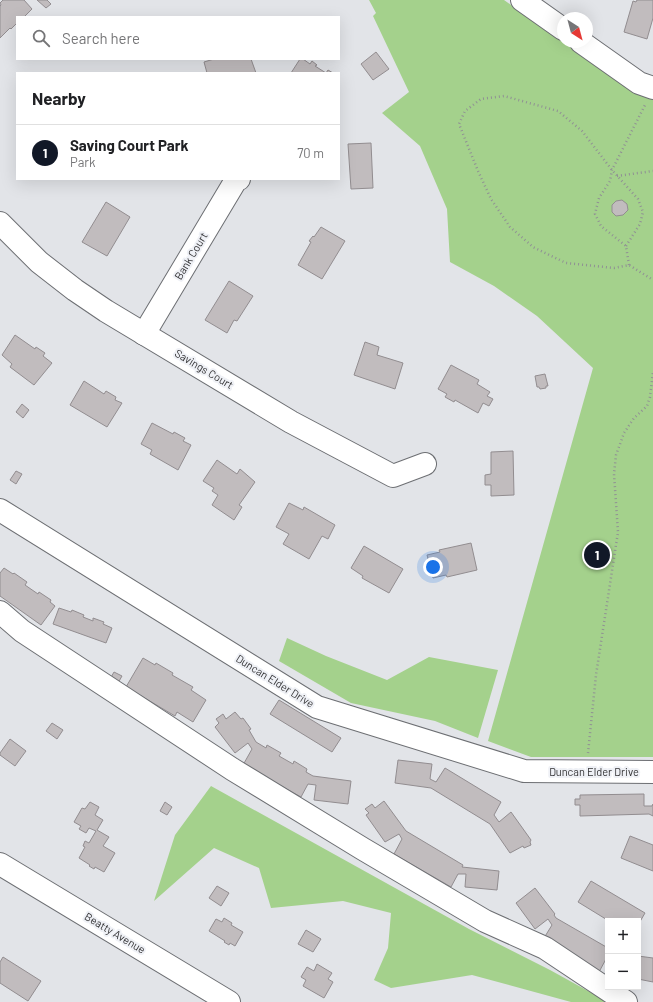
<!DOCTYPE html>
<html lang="en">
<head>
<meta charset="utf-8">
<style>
	:root { --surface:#fff; --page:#f2f2f2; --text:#202124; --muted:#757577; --line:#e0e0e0; --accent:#111827 }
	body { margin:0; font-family:Barlow,sans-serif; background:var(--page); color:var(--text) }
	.controls { position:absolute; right:12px; bottom:12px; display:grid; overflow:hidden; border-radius:0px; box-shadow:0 4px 16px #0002 }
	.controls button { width:36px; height:36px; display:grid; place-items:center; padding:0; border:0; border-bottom:1px solid var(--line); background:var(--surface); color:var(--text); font:20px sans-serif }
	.compass { position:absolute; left:557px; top:12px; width:36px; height:36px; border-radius:50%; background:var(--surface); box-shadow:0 4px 16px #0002; rotate:144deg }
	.you { position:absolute; left:433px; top:567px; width:14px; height:14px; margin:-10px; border:3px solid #fff; border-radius:50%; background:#1a73e8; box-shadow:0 0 0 6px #1a73e833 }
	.badge { display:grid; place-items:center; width:26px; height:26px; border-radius:50%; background:var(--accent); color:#fff; font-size:13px; font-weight:700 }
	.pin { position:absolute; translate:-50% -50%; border:2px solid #fff; box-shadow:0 1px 4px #0006 }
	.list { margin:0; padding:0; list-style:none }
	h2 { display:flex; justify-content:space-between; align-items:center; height:52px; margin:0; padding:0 16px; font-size:17px }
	h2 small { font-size:13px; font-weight:400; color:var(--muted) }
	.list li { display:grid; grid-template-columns:26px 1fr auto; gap:12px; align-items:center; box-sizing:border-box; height:56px; padding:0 16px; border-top:1px solid var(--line) }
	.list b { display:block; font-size:15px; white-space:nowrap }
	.list p { margin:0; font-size:13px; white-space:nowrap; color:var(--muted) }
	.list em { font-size:13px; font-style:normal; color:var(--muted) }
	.icon { flex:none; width:22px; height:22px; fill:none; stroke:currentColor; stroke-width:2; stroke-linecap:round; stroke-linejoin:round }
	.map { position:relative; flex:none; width:653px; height:1002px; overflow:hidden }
	.search { position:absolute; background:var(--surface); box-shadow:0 4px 16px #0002; left:16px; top:16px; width:324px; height:44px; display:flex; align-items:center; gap:10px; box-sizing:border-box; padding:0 14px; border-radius:0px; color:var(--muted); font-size:15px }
	.panel { position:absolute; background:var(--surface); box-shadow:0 4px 16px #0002; left:16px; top:72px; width:324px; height:108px; border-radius:0px }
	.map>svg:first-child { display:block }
	.green { fill:#a4d18c }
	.building { fill:#c1bcbe; stroke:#928d90 }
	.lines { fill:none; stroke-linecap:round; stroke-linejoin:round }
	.minor-casing { stroke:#6d6f73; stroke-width:24 }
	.path { stroke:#909194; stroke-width:2.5; stroke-dasharray:1 3; stroke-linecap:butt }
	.minor { stroke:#fff; stroke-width:22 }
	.labels { text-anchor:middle; stroke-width:4; stroke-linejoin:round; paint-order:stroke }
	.street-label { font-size:11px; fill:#333335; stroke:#eff1f6 }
</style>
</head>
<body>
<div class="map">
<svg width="653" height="1002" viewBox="0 0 653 1002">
	<rect width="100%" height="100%" fill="#e2e4e8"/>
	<g class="green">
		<polygon points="369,0 504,0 626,87 653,95 653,757 531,757 488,741 593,368 537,316 494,286 450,262 447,209 420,146 382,113 409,92 373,16 376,13"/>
		<polygon points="287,638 326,656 387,680 429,657 498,670 478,738 435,721 351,703 279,661"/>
		<polygon points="211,786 469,929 550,970 608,1002 571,1002 472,975 391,988 374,980 388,948 391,913 343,901 271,908 259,868 214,848 154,901 175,835"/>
	</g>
	<g class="building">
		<polygon points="3,0 24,0 32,9 24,17 17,17 17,23 11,29 10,28 0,38 0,6 1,5 0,3"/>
		<polygon points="37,0 47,0 51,4 46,8"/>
		<polygon points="637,0 653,0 653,18 647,39 624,32 633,1 636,2"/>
		<polygon points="376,52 389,69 373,80 361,64"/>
		<polygon points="214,59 251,59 256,73 207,73 204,62"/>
		<polygon points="300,59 303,59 310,64 312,61 317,65 315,66 326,73 328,70 333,73 291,73"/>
		<polygon points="371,143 373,188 351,189 348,144"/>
		<polygon points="622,200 627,204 628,210 623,215 616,216 612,212 612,205 616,201"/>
		<polygon points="106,202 130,217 107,256 82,242"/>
		<polygon points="321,227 345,241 322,279 298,265 311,242 309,241 313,236 314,237"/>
		<polygon points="229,281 253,296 237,321 234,320 227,333 205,320"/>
		<polygon points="15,335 35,349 36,347 45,353 43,356 52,363 34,385 10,367 12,364 2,355"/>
		<polygon points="365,342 379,347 377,355 403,363 395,389 354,375"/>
		<polygon points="451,365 479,380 477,384 490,392 487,396 493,399 489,406 483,403 478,413 455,400 454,402 445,397 447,394 438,389"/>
		<polygon points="545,374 548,386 546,386 546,388 540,389 539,387 537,387 535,376"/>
		<polygon points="84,381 104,394 106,391 116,397 115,400 122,403 107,427 70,405"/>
		<polygon points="22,404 29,410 23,418 16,412"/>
		<polygon points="152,423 173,434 174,432 185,438 183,441 191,445 178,470 150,454 152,450 141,444"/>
		<polygon points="513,451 514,495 491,496 491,485 485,485 485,475 491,474 491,452"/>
		<polygon points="217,460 237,474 240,469 255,482 239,505 242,507 234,520 212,505 218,495 212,491 214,488 203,481"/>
		<polygon points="16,471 22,474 16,484 10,480"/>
		<polygon points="289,503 303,510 304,507 335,525 328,539 322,536 309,559 283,544 289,534 276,527"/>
		<polygon points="471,543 477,570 447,577 446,575 433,578 427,555 440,552 439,550"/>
		<polygon points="364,546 403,569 389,593 362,578 363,576 351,568"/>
		<polygon points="4,568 13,574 14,573 27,582 25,585 38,594 39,592 51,600 50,602 55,606 41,625 0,596 0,573"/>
		<polygon points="59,608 71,612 72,610 84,615 83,617 93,621 93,618 104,622 103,624 112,628 106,643 53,624"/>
		<polygon points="143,658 155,665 156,663 173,673 172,675 193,687 191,690 206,700 193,722 177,712 175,716 126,687"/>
		<polygon points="114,672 122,676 118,683 110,679"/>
		<polygon points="279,700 341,738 332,752 270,714"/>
		<polygon points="235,712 241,719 243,718 251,729 249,730 256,742 266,748 267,745 281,753 279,756 293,764 294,761 307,769 306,772 313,776 351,781 348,804 314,800 316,785 308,784 301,797 243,765 252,749 248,743 235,753 215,727 219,723 216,719 223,714 226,719"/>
		<polygon points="52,723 63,730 57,739 46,731"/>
		<polygon points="10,739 26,751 15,766 0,755 0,753"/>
		<polygon points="398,760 432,764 430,779 436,782 445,768 501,802 494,815 499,822 511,812 531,840 530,842 531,845 524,848 523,846 510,853 490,824 431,788 395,783"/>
		<polygon points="644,794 644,806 652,806 653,804 653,816 649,814 580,816 580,805 575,805 575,799 580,799 580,795"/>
		<polygon points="384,801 406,831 463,865 462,867 499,871 497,890 465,887 466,874 458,874 451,887 394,854 402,839 399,834 385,842 366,815 369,813 365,809 372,804 375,808"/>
		<polygon points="90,802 99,807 95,815 103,820 97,830 109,837 103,846 115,853 104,872 95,867 94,869 89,866 90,865 79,858 85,847 83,846 85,841 89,843 96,831 89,828 86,833 79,829 81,826 74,822 82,808 85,809"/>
		<polygon points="165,802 172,807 167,815 160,811"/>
		<polygon points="630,836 653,845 653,871 621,858"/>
		<polygon points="591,881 645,913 638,925 638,921 609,921 578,902"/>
		<polygon points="217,886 229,893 221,906 209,898"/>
		<polygon points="535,888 555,914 554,915 556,918 608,948 608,959 606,959 599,972 544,938 552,925 548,919 535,929 516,903"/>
		<polygon points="224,918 232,923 231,925 243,932 235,946 230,943 229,945 224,942 225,941 209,931 216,919 222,922"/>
		<polygon points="306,930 321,939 313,952 298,944"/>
		<polygon points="638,956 653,958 653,982 638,979"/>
		<polygon points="3,957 41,981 28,1001 0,983 0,962"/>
		<polygon points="317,964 332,973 328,979 333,982 324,998 303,986 306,980 301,977 307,967 314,971"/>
	</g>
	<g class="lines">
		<g class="minor-casing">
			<g id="minor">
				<polyline points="522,0 563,29"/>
				<polyline points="581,42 639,83 653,88"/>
				<polyline points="0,223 39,262 75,290 106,311 291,422 393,476 425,464"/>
				<polyline points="144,334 236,180 239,179"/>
				<polyline points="0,510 317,707 524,771 653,772"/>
				<polyline points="0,612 22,631 232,769 363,849 485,921 545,948 626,1002"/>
				<polyline points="0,864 229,1002"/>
			</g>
		</g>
		<g class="path">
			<polyline points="617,176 653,171"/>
			<polyline points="626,246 640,224 643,212 638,199 612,170 582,131 558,111 504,96 481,99 465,111 459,124 478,171 491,199 510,227 533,247 566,263 614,268 629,265 653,280"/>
			<polyline points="629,265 626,246 601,226 595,214 599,198 610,181 612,170 645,105"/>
			<polyline points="588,753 596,675 618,532 614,474 616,455 624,433 634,418 647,406 650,397 653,372"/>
		</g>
		<use href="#minor" class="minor"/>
	</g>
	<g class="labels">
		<g class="street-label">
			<text transform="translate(191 256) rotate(-59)" y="4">Bank Court</text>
			<text transform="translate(204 369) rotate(31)" y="4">Savings Court</text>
			<text transform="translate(275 681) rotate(32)" y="4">Duncan Elder Drive</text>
			<text x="594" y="776">Duncan Elder Drive</text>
			<text transform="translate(115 933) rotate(31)" y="4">Beatty Avenue</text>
		</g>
	</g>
</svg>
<div class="controls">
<button>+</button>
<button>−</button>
</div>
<svg class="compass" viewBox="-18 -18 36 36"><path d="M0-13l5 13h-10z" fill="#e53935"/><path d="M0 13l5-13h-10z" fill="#757577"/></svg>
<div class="you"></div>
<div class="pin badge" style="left:597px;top:555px">1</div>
<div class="search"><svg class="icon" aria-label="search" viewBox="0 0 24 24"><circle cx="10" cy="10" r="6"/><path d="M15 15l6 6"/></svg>Search here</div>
<section class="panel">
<h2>Nearby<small></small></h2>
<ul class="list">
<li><span class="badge">1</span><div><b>Saving Court Park</b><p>Park</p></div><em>70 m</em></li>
</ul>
</section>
</div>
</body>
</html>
